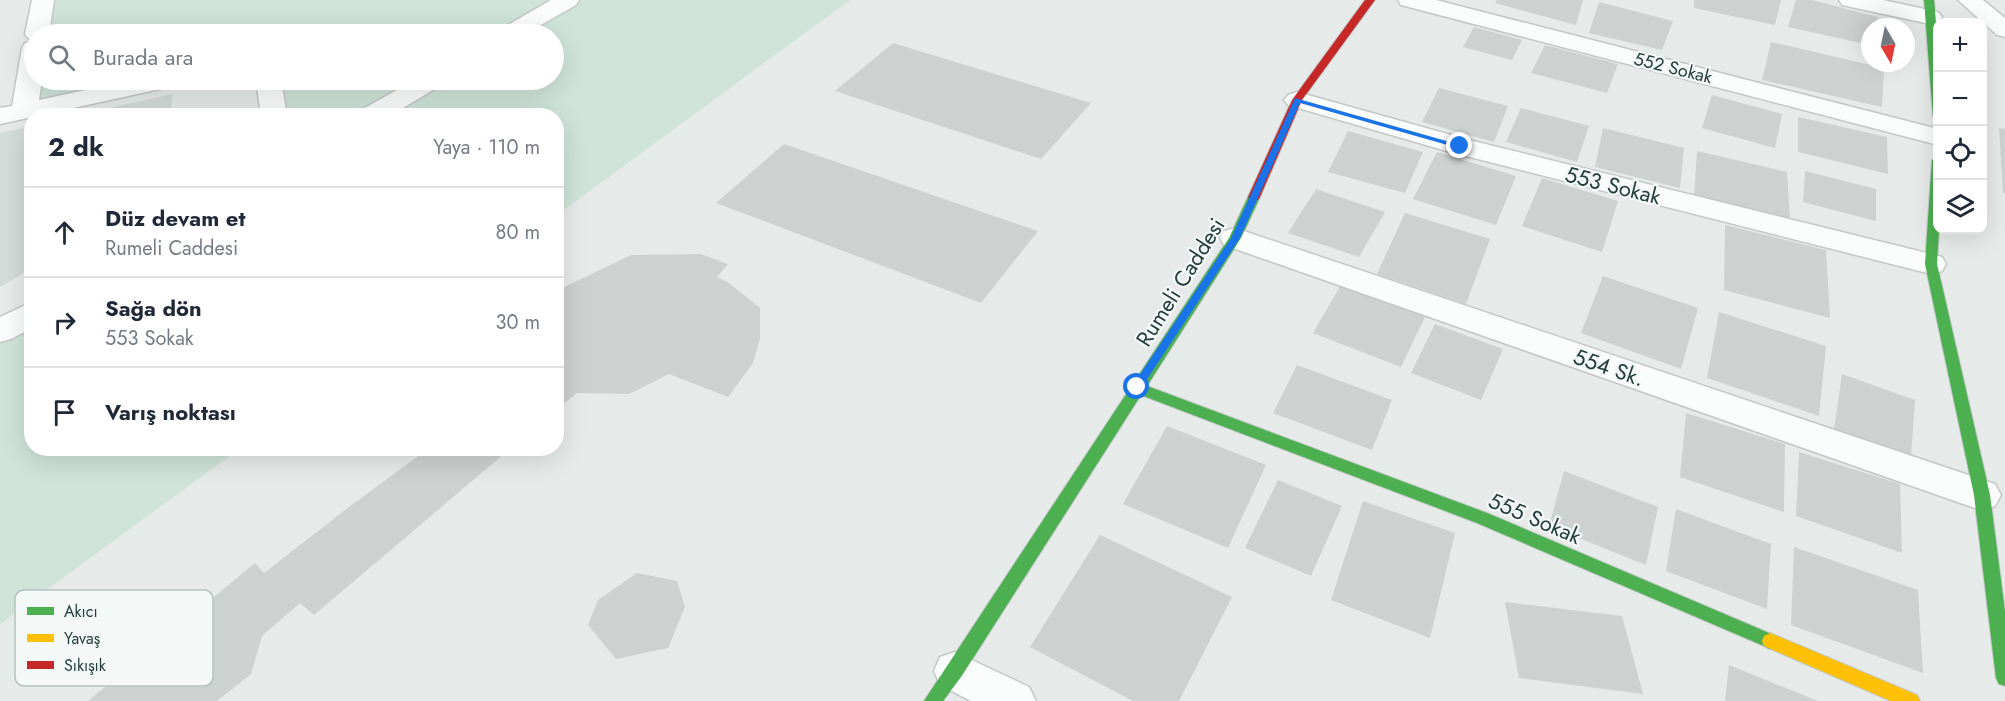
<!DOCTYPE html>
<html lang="tr">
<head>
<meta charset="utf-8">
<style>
	:root { --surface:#fff; --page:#f2f2f3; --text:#1f2937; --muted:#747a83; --line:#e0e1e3 }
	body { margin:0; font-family:Jost,sans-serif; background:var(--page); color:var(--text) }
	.controls { position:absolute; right:18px; top:18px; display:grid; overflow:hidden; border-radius:12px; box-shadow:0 6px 24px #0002 }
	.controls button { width:54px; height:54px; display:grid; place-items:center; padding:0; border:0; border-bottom:2px solid var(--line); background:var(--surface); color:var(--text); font:30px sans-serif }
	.compass { position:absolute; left:1861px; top:18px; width:54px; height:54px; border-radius:50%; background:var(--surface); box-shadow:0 6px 24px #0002; rotate:171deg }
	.stop { position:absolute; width:18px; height:18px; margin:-14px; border:4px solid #1a73e8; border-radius:50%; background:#fff }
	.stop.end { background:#1a73e8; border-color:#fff; box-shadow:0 2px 6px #0008 }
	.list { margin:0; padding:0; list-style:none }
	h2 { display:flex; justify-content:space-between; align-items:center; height:78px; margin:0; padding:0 24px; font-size:26px }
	h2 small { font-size:20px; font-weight:400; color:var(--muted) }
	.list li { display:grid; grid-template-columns:39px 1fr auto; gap:18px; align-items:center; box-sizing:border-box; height:90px; padding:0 24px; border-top:2px solid var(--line) }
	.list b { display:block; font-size:22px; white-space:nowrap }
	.list p { margin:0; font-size:20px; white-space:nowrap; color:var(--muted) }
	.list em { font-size:20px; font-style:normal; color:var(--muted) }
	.icon { flex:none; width:33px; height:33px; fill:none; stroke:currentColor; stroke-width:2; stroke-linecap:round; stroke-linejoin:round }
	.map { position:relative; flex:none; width:2005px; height:701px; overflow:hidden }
	.search { position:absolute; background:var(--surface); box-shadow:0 6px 24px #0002; left:24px; top:24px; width:540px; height:66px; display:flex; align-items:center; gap:15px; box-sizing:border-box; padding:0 21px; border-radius:33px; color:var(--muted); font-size:22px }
	.panel { position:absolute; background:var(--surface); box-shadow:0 6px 24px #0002; left:24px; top:108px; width:540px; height:348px; border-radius:24px }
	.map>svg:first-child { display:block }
	.built { fill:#d4dcd9 }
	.green { fill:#cfe3d8 }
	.building { fill:#cdd2d1 }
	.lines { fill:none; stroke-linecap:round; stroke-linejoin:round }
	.street-casing { stroke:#c3c8c6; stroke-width:3 }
	.fast-casing { stroke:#c1c8c6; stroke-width:2 }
	.slow-casing { stroke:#c1c8c6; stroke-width:2 }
	.jam-casing { stroke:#c1c8c6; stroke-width:2 }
	.street { fill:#fbfcfc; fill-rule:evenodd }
	.fast { fill:#4caf50; fill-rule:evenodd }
	.slow { fill:#ffc107; fill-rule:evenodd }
	.jam { fill:#c62828; fill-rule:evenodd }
	.route { fill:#1a73e8 }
	.labels { text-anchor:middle; stroke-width:4.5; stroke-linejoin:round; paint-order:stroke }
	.far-street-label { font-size:18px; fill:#233e3b; stroke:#f4f9f8 }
	.street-label { font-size:22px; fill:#233e3b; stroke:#f4f9f8 }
	.key { fill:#f4f9f8; stroke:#b5c1bf; stroke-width:1.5 }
	.key-label { font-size:16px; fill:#233e3b }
</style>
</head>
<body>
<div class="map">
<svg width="2005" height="701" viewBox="0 0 2005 701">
	<rect width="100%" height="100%" fill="#e6ebe9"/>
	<g class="built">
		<polygon points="173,94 170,115 77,115"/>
		<polygon points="31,126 31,269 0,287 0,133"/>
	</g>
	<g class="green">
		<polygon points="43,0 850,0 557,215 556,116 274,115 269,80 554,80 554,34 37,34"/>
		<polygon points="34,48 34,80 165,80 24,110"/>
		<polygon points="31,313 32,448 239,449 0,624 0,332"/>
	</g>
	<g class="building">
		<polygon points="1497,0 1583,0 1576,25 1495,3"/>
		<polygon points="1694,0 1781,0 1775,25 1694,8"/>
		<polygon points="1796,0 1812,0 1878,17 1875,27 1870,27 1870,45 1788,27"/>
		<polygon points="1599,2 1673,21 1662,50 1589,33"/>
		<polygon points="1474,27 1522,40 1512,60 1463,47"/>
		<polygon points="1771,42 1884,68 1882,107 1762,80"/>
		<polygon points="893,43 1091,103 1041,159 835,91"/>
		<polygon points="1545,45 1618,64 1607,93 1531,73"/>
		<polygon points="1439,88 1508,106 1494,142 1422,122"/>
		<polygon points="1712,95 1782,114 1775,148 1702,128"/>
		<polygon points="1521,108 1589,126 1577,162 1506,142"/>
		<polygon points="1798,117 1887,137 1888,174 1798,152"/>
		<polygon points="1603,128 1684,148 1680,188 1595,167"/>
		<polygon points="1999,128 2005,129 2005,193 2003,193"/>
		<polygon points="1348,131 1423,152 1405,193 1328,172"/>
		<polygon points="784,144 1038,231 981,303 716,203"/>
		<polygon points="1697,151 1787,172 1790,220 1694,197"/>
		<polygon points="1437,152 1516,176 1496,225 1413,199"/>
		<polygon points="1805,171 1876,189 1876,221 1803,202"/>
		<polygon points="1542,178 1618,201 1602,252 1522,226"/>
		<polygon points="1316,189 1385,212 1359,257 1288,233"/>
		<polygon points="1405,213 1490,239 1466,304 1377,274"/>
		<polygon points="1725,225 1826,250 1830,318 1724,290"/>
		<polygon points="701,254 728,264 717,277 729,283 760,308 760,339 753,363 728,397 669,374 629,394 577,393 556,410 556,291 631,255"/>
		<polygon points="1603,276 1698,308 1681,369 1581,333"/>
		<polygon points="1341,285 1426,315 1401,367 1313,333"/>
		<polygon points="1719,312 1826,346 1819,416 1707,378"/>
		<polygon points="1435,324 1503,349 1481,400 1411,373"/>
		<polygon points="1297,365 1392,400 1372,450 1273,413"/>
		<polygon points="1842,374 1915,400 1911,457 1834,429"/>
		<polygon points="1686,413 1785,444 1784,512 1680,477"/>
		<polygon points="1167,426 1266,465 1228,548 1123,504"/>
		<polygon points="429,448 511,448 314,615 300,603 262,636 251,674 217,701 88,701 255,563 264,573 349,507"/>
		<polygon points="1799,452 1900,484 1902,553 1796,516"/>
		<polygon points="1564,471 1658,507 1646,565 1549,526"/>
		<polygon points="1278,480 1342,506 1311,576 1245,548"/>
		<polygon points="1363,501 1455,533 1430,638 1331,600"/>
		<polygon points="1676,509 1771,544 1767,609 1666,571"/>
		<polygon points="1100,535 1232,597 1179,701 1133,701 1030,647"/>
		<polygon points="1794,547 1918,590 1923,673 1791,625"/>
		<polygon points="637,573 677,581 685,607 668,648 616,659 588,625 598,600"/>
		<polygon points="1505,602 1622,616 1643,694 1519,678"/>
		<polygon points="1729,665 1818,701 1725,701"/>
	</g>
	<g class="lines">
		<g class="street-casing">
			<g id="street">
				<polygon points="32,0 54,0 49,34 34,34 34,41 29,39 25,34"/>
				<polygon points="551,0 579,0 576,5 525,34 497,34 501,29"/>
				<polygon points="1398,0 1436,0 1938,129 1938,145 1401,5"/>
				<polygon points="1839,0 1883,0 1938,12 1942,17 1938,22 1930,24 1842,5"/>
				<polygon points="1958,0 1983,0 2005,18 2005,37 1997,35"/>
				<polygon points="34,41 34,80 42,80 39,100 132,80 178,80 174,85 165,88 0,124 0,108 12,106 22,48 25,43"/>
				<polygon points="256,80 281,80 287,116 261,116"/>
				<polygon points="415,80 445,80 441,85 390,116 357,116 361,110"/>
				<polygon points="1297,92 1469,140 1931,254 1942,257 1946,264 1942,271 1931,274 1450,152 1288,105 1284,100 1288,95"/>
				<polygon points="1235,228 1995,484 2001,495 1995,506 1982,510 1969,506 1224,245 1220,238 1224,231"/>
				<polygon points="32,302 32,328 11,339 0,342 0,317"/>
				<polygon points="955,652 1029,687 1036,701 971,701 940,685 934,671 940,657"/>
			</g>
		</g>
		<g class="fast-casing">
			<g id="fast">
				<polygon points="1924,0 1934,0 1938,46 1938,120 1933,117"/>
				<polygon points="1938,157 1938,230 1939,230 1937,264 1990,495 2005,612 2005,686 1999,684 1996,678 1974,495 1925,264 1932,160"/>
				<polygon points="1254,193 1260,197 1241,238 1147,386 1487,513 1776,636 1778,641 1776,646 1770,649 1764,646 1477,523 1141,395 961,677 943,701 924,701 1229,238 1248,197"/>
			</g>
		</g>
		<g class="slow-casing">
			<polygon id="slow" points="1770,633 1917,695 1920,701 1891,701 1764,646 1762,641 1764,636"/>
		</g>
		<g class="jam-casing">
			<polygon id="jam" points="1365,0 1375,0 1302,100 1260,197 1258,200 1250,200 1248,197 1292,100"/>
		</g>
		<use href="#street" class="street"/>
		<use href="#fast" class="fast"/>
		<use href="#slow" class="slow"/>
		<use href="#jam" class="jam"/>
	</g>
	<polygon class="route" points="1295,98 1464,146 1458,148 1300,103 1240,238 1140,390 1133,390 1133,385 1231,238"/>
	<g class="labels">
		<g class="far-street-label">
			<text transform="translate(1673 68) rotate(14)" y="6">552 Sokak</text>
		</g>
		<g class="street-label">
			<text transform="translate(1613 185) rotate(14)" y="8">553 Sokak</text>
			<text transform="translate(1180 282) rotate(-58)" y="8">Rumeli Caddesi</text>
			<text transform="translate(1609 367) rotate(19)" y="8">554 Sk.</text>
			<text transform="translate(1535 518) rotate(23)" y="8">555 Sokak</text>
		</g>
	</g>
	<rect x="15" y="590" width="198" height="96" rx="9" class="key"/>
	<rect x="27" y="607" width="27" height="8" fill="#4caf50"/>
	<rect x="27" y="634" width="27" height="8" fill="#ffc107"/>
	<rect x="27" y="661" width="27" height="8" fill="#c62828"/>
	<g class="key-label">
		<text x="64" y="617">Akıcı</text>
		<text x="64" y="644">Yavaş</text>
		<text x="64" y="671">Sıkışık</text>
	</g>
</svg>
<div class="controls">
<button>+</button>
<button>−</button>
<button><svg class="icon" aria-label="locate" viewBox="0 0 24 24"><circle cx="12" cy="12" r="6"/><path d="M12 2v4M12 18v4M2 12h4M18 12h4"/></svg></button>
<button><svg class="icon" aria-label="layers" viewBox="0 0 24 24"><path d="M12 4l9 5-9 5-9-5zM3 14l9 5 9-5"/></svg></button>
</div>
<svg class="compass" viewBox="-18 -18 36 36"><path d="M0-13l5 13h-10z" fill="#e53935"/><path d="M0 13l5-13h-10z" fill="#747a83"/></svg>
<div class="stop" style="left:1137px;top:387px"></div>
<div class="stop end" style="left:1460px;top:146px"></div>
<div class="search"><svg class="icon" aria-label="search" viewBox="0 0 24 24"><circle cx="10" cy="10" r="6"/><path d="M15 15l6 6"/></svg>Burada ara</div>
<section class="panel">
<h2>2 dk<small>Yaya · 110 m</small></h2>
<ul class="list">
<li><svg class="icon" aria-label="ahead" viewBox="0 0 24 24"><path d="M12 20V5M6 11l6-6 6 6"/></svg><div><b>Düz devam et</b><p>Rumeli Caddesi</p></div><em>80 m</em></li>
<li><svg class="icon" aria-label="right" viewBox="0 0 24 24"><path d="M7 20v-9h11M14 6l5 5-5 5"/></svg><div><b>Sağa dön</b><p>553 Sokak</p></div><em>30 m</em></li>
<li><svg class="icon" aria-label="arrive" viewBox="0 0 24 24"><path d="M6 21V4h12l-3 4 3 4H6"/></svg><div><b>Varış noktası</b></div></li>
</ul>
</section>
</div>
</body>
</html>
